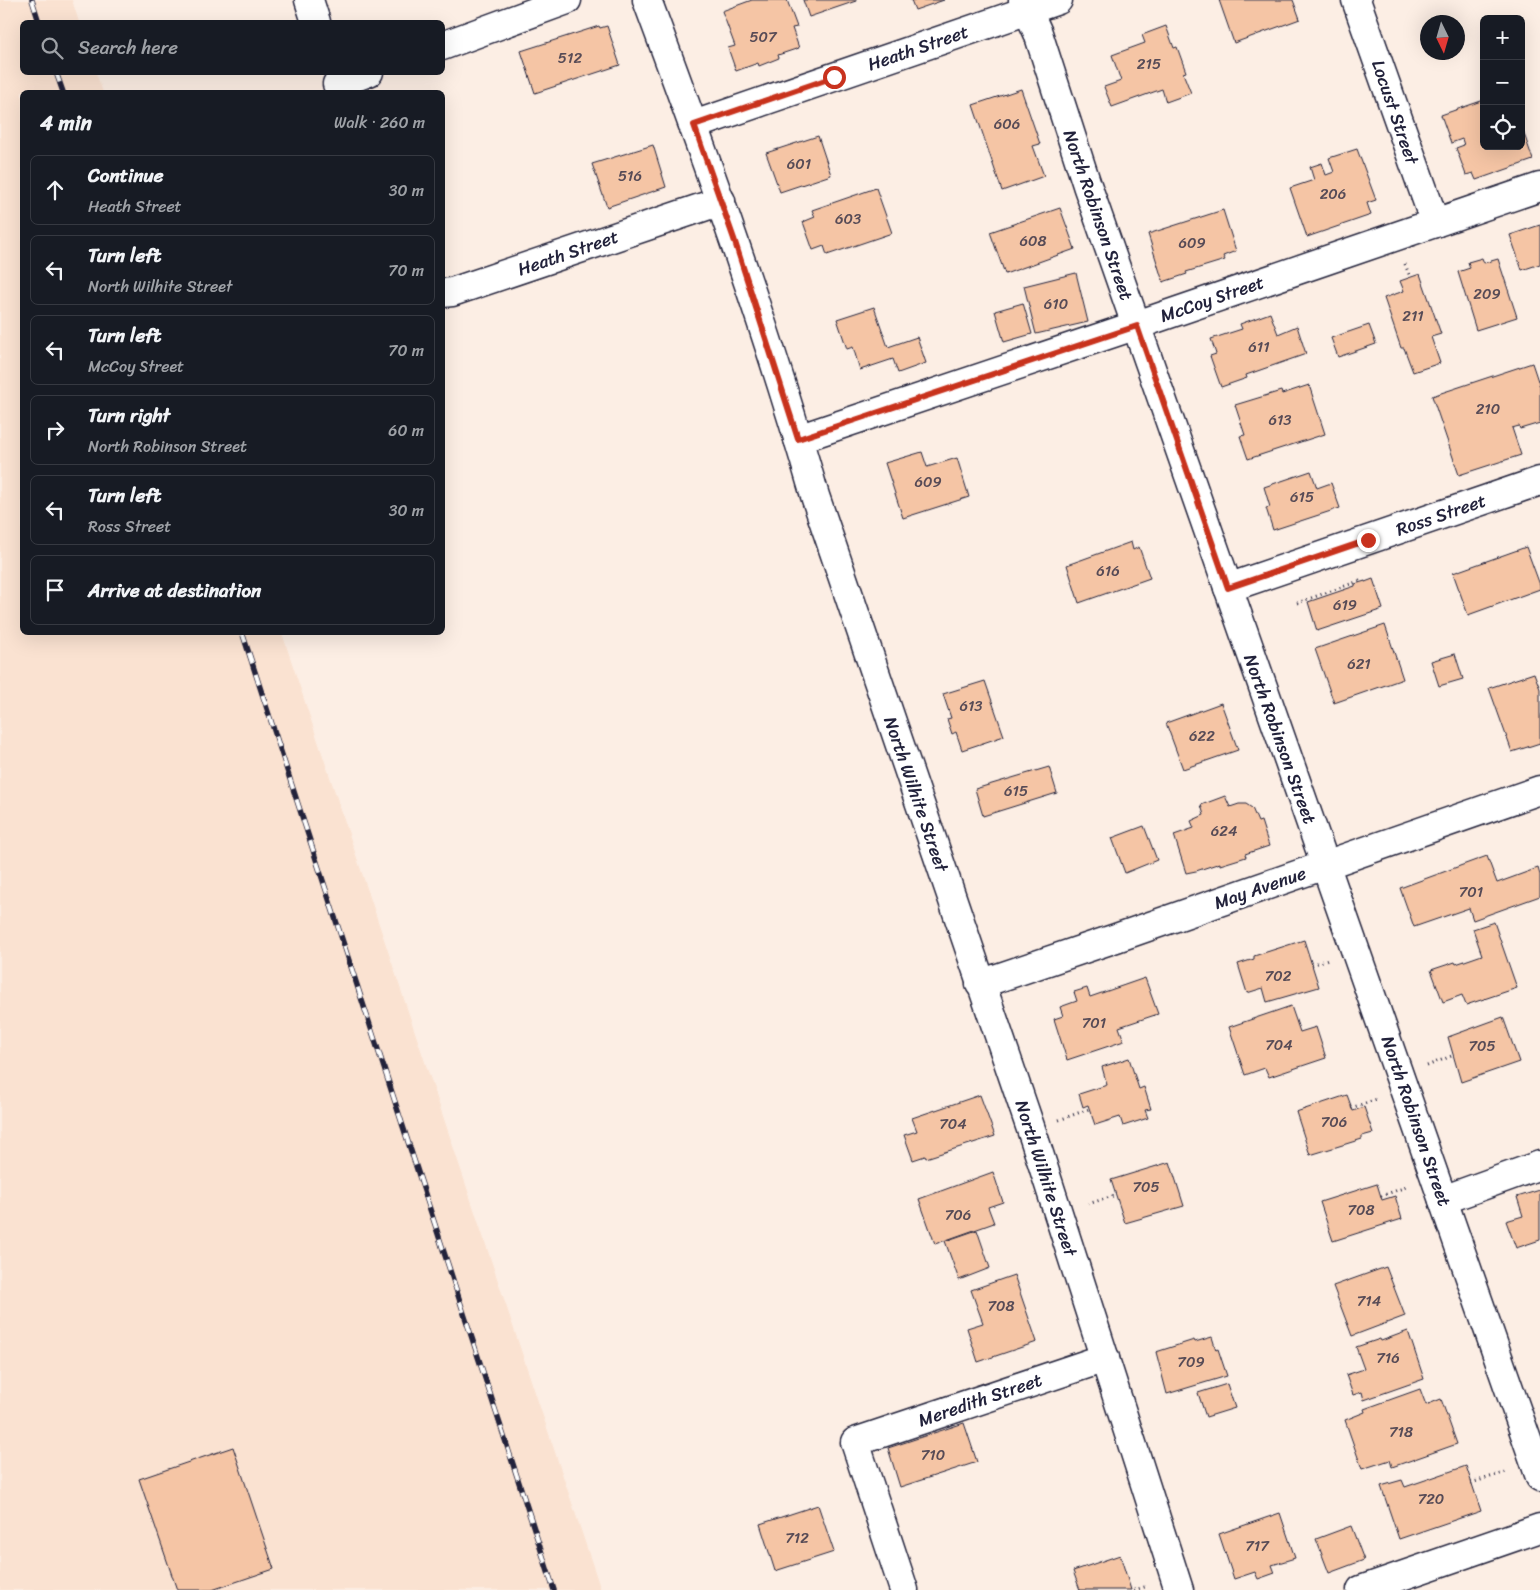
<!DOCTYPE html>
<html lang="en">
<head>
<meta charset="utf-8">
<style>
	:root { --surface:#171b24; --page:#242831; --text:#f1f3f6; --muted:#9ea1a6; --line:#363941 }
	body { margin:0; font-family:Sriracha,sans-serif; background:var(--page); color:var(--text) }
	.controls { position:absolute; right:15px; top:15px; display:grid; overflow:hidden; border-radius:8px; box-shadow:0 5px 20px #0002 }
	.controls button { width:45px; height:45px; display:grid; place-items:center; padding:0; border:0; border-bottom:1px solid var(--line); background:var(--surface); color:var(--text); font:25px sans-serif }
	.compass { position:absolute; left:1420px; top:15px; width:45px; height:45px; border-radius:50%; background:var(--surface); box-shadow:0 5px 20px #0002; rotate:175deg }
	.stop { position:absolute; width:15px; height:15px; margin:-11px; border:4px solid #c8321e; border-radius:50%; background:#fff }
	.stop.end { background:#c8321e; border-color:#fff; box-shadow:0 1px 5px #0008 }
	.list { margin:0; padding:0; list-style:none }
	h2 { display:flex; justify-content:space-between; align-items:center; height:65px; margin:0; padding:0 20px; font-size:21px }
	h2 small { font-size:16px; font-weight:400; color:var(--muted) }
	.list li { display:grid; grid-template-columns:32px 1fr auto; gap:15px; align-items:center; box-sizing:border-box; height:70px; margin:0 10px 10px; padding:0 10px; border:1px solid var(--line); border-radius:8px }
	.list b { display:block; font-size:19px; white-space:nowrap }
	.list p { margin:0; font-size:16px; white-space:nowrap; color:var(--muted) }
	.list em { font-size:16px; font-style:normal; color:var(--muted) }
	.icon { flex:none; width:28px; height:28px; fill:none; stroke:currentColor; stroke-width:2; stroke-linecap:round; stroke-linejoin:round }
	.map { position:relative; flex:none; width:1540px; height:1590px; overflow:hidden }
	.search { position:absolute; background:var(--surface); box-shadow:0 5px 20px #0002; left:20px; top:20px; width:425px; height:55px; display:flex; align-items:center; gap:12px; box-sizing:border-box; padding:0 18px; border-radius:8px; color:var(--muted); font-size:19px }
	.panel { position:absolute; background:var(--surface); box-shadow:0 5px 20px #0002; left:20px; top:90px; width:425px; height:545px; border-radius:8px }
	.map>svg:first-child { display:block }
	.built { fill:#fae2d1 }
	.building { fill:#f5c5a5; stroke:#22223b }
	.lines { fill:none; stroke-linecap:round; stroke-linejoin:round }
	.street-casing { stroke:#22223b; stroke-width:31 }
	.path { stroke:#22223b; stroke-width:3; stroke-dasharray:1 4; stroke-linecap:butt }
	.street { stroke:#fff; stroke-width:28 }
	.rail-casing { stroke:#22223b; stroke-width:5.5 }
	.rail { stroke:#fff; stroke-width:4; stroke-dasharray:11; stroke-linecap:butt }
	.route { stroke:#c8321e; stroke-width:6 }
	.labels { text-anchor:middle; stroke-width:5; stroke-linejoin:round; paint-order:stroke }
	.number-label { font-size:15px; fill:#574b56 }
	.street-label { font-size:18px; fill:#22223b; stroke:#fff }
</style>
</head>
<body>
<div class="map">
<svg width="1540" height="1590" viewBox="0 0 1540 1590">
	<rect width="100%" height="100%" fill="#fceee4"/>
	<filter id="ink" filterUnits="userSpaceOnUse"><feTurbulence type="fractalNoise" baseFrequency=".02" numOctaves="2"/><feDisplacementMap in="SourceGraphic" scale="10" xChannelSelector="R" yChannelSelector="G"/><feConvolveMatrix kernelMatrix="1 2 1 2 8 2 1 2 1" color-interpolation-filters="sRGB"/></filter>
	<g filter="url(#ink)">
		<polygon class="built" points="0,0 72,0 79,22 22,22 22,72 96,73 103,92 22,92 22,632 282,633 601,1590 0,1590"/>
		<g class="building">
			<polygon points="752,0 787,0 797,27 792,28 799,48 778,55 779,58 759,66 758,63 736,71 728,48 735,46 722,11"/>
			<polygon points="803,0 856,0 856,1 809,17"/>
			<polygon points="911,0 944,0 915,10"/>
			<polygon points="1219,0 1293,0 1300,19 1234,43"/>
			<polygon points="599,26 600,28 607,26 620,65 535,93 521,51"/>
			<polygon points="1166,26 1174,48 1177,47 1186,72 1183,73 1191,93 1166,102 1162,89 1112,107 1104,87 1121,81 1112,55 1145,43 1142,35"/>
			<polygon points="1021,89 1040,144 1033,146 1044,176 1002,191 973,105"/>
			<polygon points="1484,100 1484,146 1521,146 1521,125 1533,160 1476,180 1473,173 1466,175 1456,148 1464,145 1462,139 1451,143 1441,115"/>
			<polygon points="818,136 831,175 780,192 766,153"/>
			<polygon points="653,145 666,187 607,207 592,164"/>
			<polygon points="1357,149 1376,200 1367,203 1371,215 1307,237 1290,188 1314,180 1310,167 1322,163 1326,175 1334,172 1329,158"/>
			<polygon points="876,188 892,233 827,255 824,246 813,250 803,222 815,217 812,210"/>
			<polygon points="1060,208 1075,249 1005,274 990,232"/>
			<polygon points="1223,210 1236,251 1223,256 1225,260 1186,272 1187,274 1163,282 1148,234"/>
			<polygon points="1540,225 1540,264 1522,270 1510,235"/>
			<polygon points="1482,258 1484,263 1498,259 1517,317 1476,330 1458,272 1470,268 1468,262"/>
			<polygon points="1076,273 1088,322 1036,334 1024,286"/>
			<polygon points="1420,274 1441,334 1431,337 1440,363 1413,372 1404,348 1401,348 1384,298 1404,291 1400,281"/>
			<polygon points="1023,303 1032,334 1004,342 995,311"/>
			<polygon points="874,307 888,347 917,337 926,363 898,373 893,359 860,370 853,347 847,349 837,319"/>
			<polygon points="1270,313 1278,334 1297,326 1306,354 1246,375 1247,378 1221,387 1210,356 1216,354 1211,339 1242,329 1240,324"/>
			<polygon points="1369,325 1376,344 1338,357 1331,338"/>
			<polygon points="1532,363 1540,387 1540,423 1520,429 1519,426 1512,428 1521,455 1459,475 1432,396"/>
			<polygon points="1309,385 1325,434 1248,459 1240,436 1245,435 1235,405 1281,391 1282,394"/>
			<polygon points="922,452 927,467 957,458 969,497 903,518 885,463"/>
			<polygon points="1311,471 1317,488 1331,483 1340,508 1273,530 1266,508 1270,507 1264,487"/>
			<polygon points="1131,542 1133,550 1139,547 1150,578 1079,603 1067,565"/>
			<polygon points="1526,547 1540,585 1540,589 1468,615 1453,573"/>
			<polygon points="1373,579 1383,609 1317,631 1308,602 1355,586 1355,584 1365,581 1365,582"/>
			<polygon points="1385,625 1403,679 1334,703 1315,649"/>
			<polygon points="1455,654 1463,679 1439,686 1431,661"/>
			<polygon points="1534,673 1540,689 1540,743 1512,752 1489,688"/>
			<polygon points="985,681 1004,736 962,750 956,732 952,734 947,719 951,718 943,694"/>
			<polygon points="1221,703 1238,750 1183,769 1166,723"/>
			<polygon points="1049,767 1057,793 983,816 975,789"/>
			<polygon points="1225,796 1230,807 1239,804 1246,804 1252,808 1258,822 1261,821 1269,846 1245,854 1246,857 1220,865 1220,863 1196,871 1186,873 1174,835 1194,828 1191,821 1204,815 1201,805"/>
			<polygon points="1144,826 1157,860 1125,873 1112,838"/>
			<polygon points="1487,856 1497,883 1538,868 1540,875 1540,896 1473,920 1469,908 1414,927 1400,888"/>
			<polygon points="1494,922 1517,988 1466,1005 1462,995 1443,1002 1431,970 1455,962 1456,964 1482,955 1473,929"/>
			<polygon points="1304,940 1319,987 1267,1002 1263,988 1247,993 1238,964 1254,959 1254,956"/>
			<polygon points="1145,978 1158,1014 1119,1027 1124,1041 1067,1060 1054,1019 1063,1016 1060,1007 1077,1001 1074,992 1087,988 1090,997"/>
			<polygon points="1291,1006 1300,1032 1316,1027 1326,1058 1269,1077 1265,1068 1245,1075 1229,1027"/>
			<polygon points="1503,1017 1519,1062 1461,1082 1448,1037"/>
			<polygon points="1129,1058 1139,1089 1144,1087 1151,1109 1145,1110 1148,1118 1123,1126 1120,1117 1095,1125 1088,1105 1083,1107 1079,1094 1107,1085 1102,1067"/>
			<polygon points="980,1095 995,1136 926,1158 925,1156 913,1160 904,1135 917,1131 912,1118"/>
			<polygon points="1347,1095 1353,1111 1364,1107 1373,1133 1362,1136 1362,1139 1310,1155 1296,1112"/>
			<polygon points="1170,1162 1184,1206 1125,1223 1111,1180"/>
			<polygon points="993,1172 1003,1202 988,1207 994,1223 935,1244 919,1199"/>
			<polygon points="1377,1184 1382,1200 1395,1196 1402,1219 1333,1241 1320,1202"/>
			<polygon points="1540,1190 1540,1240 1516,1248 1506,1221 1523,1216 1517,1197"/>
			<polygon points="977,1230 990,1268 959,1280 945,1241"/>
			<polygon points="1386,1267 1405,1316 1352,1336 1333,1286"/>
			<polygon points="1014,1275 1037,1342 978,1362 967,1328 983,1323 971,1290"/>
			<polygon points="1408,1331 1424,1379 1364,1400 1362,1392 1353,1395 1346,1375 1364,1369 1356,1347 1380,1339 1381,1341"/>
			<polygon points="1212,1337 1216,1350 1218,1349 1227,1376 1167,1394 1156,1352 1194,1340 1195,1342"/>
			<polygon points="1227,1384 1235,1408 1206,1417 1198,1393"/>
			<polygon points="1420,1389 1426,1405 1441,1399 1457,1444 1392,1467 1390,1460 1362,1469 1345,1420 1365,1412 1364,1409"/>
			<polygon points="964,1423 977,1462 900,1487 888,1448"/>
			<polygon points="233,1447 274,1569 212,1590 177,1590 139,1479"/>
			<polygon points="1466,1466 1481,1511 1399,1539 1381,1486 1402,1480 1405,1487"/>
			<polygon points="818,1505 834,1552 775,1571 760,1524"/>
			<polygon points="1280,1513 1295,1558 1272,1565 1275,1573 1258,1579 1255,1572 1234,1579 1219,1534"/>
			<polygon points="1351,1526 1364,1560 1329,1573 1316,1539"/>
			<polygon points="1120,1555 1131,1590 1080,1590 1073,1571"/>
		</g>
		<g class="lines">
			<g class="street-casing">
				<g id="street">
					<polyline points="309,0 316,22"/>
					<path d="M647 0C708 164 767 328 815 496L1035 1141 1179 1590"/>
					<polyline points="1023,0 1038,33 1087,185 1540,1477"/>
					<polyline points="1356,0 1435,223"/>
					<polyline points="442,46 567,0"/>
					<polyline points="337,84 369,72"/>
					<polyline points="694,125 1058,0"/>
					<polyline points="442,293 452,292 721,201"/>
					<polyline points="798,439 1137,325 1540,187"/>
					<polyline points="1228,588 1540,481"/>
					<polyline points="980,984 1116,938 1540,790"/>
					<polyline points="1443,1200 1540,1165"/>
					<polyline points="904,1590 855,1442 1105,1358"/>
					<polyline points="1361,1590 1540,1528"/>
				</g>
			</g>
			<g class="path">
				<polyline points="1405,264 1410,277"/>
				<polyline points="1297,603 1359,581 1360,583"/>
				<polyline points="1312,965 1328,959"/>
				<polyline points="1427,1066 1454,1055"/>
				<polyline points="1351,1108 1377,1099"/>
				<polyline points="1059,1120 1089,1109"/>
				<polyline points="1381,1196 1406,1187"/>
				<polyline points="1088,1204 1116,1195"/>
				<polyline points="1471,1483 1506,1472"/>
				<polyline points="1134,1590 1148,1586"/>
			</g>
			<use href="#street" class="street"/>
			<g class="rail-casing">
				<g id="rail">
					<polyline points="32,0 39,22"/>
					<polyline points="56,72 63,92"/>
					<polyline points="242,632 554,1590"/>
				</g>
			</g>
			<use href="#rail" class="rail"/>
		</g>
	</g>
	<g class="lines" filter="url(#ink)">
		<polyline class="route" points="834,77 694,125 734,239 798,439 1137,326 1228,588 1368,540"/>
	</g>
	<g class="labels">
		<g class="number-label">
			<text x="763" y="42">507</text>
			<text x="570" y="63">512</text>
			<text x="1149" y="69">215</text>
			<text x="1007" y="129">606</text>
			<text x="799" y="169">601</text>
			<text x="630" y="181">516</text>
			<text x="1333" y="199">206</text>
			<text x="848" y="224">603</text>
			<text x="1033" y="246">608</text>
			<text x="1192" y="248">609</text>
			<text x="1487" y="299">209</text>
			<text x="1056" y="309">610</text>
			<text x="1413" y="321">211</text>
			<text x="1259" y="352">611</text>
			<text x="1488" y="414">210</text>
			<text x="1280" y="425">613</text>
			<text x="928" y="487">609</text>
			<text x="1302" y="502">615</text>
			<text x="1108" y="576">616</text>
			<text x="1345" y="610">619</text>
			<text x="1359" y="669">621</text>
			<text x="971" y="711">613</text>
			<text x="1202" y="741">622</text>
			<text x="1016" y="796">615</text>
			<text x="1224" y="836">624</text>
			<text x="1471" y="897">701</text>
			<text x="1278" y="981">702</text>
			<text x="1094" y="1028">701</text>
			<text x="1279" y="1050">704</text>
			<text x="1482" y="1051">705</text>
			<text x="1334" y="1127">706</text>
			<text x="953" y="1129">704</text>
			<text x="1146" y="1192">705</text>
			<text x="1361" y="1215">708</text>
			<text x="958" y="1220">706</text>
			<text x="1369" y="1306">714</text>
			<text x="1001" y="1311">708</text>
			<text x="1388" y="1363">716</text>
			<text x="1191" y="1367">709</text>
			<text x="1401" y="1437">718</text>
			<text x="933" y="1460">710</text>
			<text x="1431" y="1504">720</text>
			<text x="797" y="1543">712</text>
			<text x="1257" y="1551">717</text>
		</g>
		<g class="street-label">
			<text transform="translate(918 48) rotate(-19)" y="6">Heath Street</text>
			<text transform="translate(1395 112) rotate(71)" y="6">Locust Street</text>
			<text transform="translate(1098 215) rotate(71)" y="6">North Robinson Street</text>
			<text transform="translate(568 253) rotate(-19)" y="6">Heath Street</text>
			<text transform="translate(1212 299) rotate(-19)" y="6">McCoy Street</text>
			<text transform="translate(1441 515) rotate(-19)" y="6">Ross Street</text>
			<text transform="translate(1280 739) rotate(70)" y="6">North Robinson Street</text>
			<text transform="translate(916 794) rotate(71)" y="6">North Wilhite Street</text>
			<text transform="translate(1260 888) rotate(-19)" y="6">May Avenue</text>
			<text transform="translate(1416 1121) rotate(71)" y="6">North Robinson Street</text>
			<text transform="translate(1046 1178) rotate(72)" y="6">North Wilhite Street</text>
			<text transform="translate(980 1400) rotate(-19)" y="6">Meredith Street</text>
		</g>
	</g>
</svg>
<div class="controls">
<button>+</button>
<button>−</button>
<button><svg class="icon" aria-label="locate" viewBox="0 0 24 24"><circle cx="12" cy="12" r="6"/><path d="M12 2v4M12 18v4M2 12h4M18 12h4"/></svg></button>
</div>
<svg class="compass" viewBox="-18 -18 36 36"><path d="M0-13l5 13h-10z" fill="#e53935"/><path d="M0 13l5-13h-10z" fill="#9ea1a6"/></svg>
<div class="stop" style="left:834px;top:77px"></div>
<div class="stop end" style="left:1368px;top:540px"></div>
<div class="search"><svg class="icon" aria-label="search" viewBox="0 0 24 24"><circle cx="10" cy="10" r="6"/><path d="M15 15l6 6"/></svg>Search here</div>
<section class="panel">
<h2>4 min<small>Walk · 260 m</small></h2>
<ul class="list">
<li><svg class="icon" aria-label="ahead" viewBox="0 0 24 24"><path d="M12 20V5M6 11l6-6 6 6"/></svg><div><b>Continue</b><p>Heath Street</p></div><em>30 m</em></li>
<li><svg class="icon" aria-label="left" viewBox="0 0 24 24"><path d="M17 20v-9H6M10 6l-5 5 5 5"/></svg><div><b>Turn left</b><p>North Wilhite Street</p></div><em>70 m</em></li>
<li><svg class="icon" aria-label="left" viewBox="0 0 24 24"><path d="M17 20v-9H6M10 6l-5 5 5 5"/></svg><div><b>Turn left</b><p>McCoy Street</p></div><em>70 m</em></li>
<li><svg class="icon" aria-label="right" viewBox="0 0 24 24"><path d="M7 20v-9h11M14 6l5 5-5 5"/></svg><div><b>Turn right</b><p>North Robinson Street</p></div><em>60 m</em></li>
<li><svg class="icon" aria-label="left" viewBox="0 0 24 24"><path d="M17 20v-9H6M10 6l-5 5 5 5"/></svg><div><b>Turn left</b><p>Ross Street</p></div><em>30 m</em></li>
<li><svg class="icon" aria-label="arrive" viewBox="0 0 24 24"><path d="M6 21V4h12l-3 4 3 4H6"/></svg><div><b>Arrive at destination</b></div></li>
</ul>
</section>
</div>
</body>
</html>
